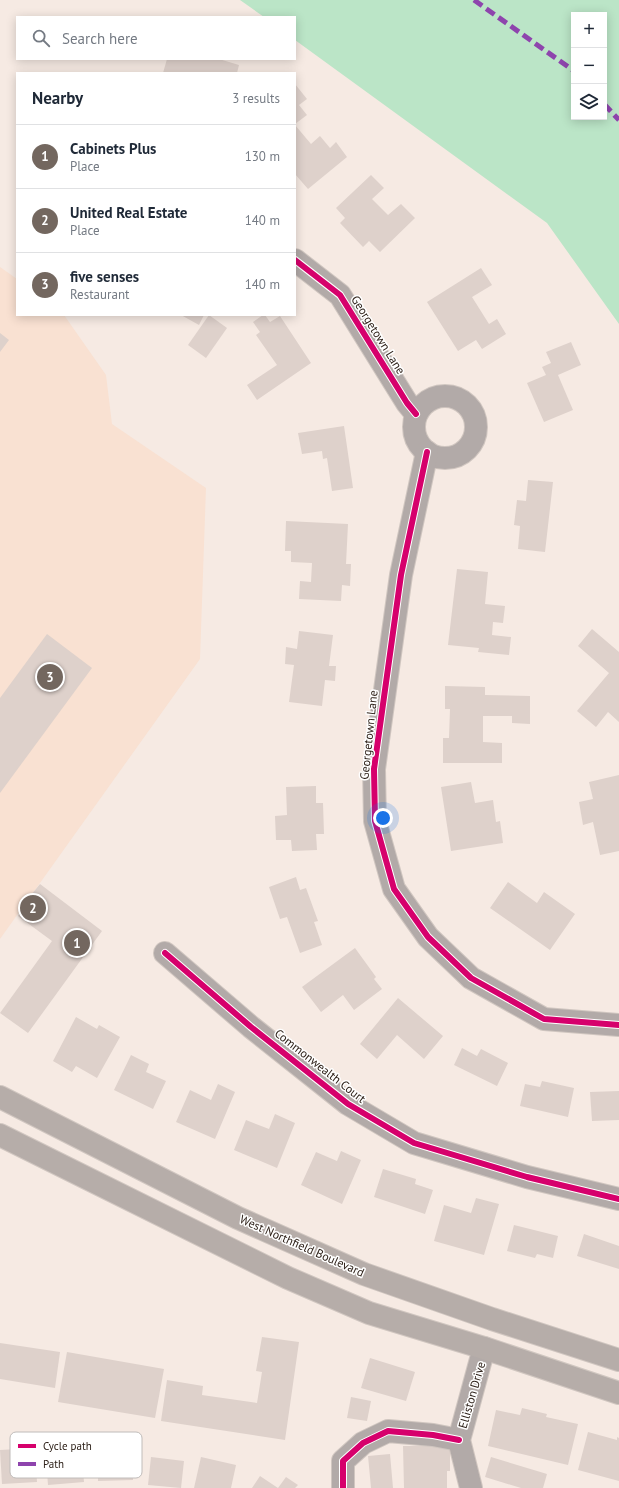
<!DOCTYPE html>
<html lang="en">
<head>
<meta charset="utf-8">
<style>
	:root { --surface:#fff; --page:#f2f2f3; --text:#1f2937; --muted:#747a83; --line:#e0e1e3; --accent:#73675f }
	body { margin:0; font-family:"PT Sans",sans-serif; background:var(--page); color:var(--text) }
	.controls { position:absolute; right:12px; top:12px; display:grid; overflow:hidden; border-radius:0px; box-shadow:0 2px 10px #0003 }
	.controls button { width:36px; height:36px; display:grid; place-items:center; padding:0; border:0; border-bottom:1px solid var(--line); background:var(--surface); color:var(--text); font:20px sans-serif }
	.you { position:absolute; left:383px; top:818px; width:14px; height:14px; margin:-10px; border:3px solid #fff; border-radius:50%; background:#1a73e8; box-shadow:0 0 0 6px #1a73e833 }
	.badge { display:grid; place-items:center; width:26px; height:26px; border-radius:50%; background:var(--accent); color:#fff; font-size:13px; font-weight:700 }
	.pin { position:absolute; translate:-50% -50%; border:2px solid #fff; box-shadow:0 1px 4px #0006 }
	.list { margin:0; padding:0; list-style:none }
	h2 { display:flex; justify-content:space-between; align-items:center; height:52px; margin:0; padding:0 16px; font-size:17px }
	h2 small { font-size:13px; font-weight:400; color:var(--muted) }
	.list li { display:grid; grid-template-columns:26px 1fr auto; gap:12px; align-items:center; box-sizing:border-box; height:64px; padding:0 16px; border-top:1px solid var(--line) }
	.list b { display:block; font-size:15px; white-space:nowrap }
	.list p { margin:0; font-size:13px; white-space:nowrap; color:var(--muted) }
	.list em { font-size:13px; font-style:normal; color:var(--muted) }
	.icon { flex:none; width:22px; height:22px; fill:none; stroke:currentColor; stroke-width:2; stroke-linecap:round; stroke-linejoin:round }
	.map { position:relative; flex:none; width:619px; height:1488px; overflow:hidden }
	.search { position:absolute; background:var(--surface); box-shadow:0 2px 10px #0003; left:16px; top:16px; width:280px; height:44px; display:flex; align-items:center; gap:10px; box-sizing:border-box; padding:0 14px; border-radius:0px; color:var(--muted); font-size:15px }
	.panel { position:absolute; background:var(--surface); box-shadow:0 2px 10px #0003; left:16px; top:72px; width:280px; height:244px; border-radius:0px }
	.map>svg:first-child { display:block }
	.built { fill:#f9e1d2 }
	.green { fill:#bbe5c7; fill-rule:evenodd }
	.building { fill:#ded1cb }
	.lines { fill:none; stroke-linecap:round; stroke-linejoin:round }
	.minor-casing { stroke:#d0c6c0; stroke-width:24 }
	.major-casing { stroke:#d0c6c0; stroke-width:24 }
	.minor { stroke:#b2aaa8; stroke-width:22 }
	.major { stroke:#b6ada9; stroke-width:22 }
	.quiet { stroke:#8e44ad; stroke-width:5; stroke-dasharray:10 5; stroke-linecap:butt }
	.cycleway-casing { stroke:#fff; stroke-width:8 }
	.cycleway { stroke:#d6006c; stroke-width:6 }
	.labels { text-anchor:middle; stroke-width:3; stroke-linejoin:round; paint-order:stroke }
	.street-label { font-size:12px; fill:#2d2018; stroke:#fff }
	.key { fill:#fff; stroke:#c0bcba; stroke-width:1 }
	.key-label { font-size:11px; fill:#2d2018 }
</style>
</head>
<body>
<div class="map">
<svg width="619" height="1488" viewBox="0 0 619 1488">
	<rect width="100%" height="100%" fill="#f6eae3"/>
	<polygon class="built" points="0,267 17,279 17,315 64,315 106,375 112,424 206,488 200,659 0,939"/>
	<path class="green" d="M240 0H619V324L547 223 295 40V17H264ZM574 15H604V117H574Z"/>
	<g class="building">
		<polygon points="167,59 219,59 239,65 237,73 163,73"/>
		<polygon points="295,84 307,99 299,105 307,115 295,124"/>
		<polygon points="295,125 311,144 320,136 330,148 336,142 347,157 308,189 295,174"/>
		<polygon points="371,175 384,188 372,199 388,215 401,204 415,218 380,252 369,241 363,247 340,223 345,218 336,208"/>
		<polygon points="481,268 492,285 472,297 489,324 497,319 506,334 482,349 476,340 458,351 427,302"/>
		<polygon points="181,315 204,315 199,325"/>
		<polygon points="209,315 227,328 206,358 188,345"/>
		<polygon points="263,315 265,315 270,322 280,316 311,363 257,400 247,385 277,365 256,335 260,332 253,322"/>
		<polygon points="0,333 9,340 0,352"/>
		<polygon points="571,342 581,365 558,375 573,410 544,422 527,383 546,375 542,367 551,363 546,352"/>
		<polygon points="344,426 353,488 332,491 327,458 323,459 322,451 302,454 298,433"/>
		<polygon points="528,480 553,482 545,552 518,549 520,526 514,525 517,500 526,501"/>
		<polygon points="286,521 348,524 346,564 351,564 350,586 342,585 341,601 299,599 300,581 311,582 312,563 291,562 291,551 285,551"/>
		<polygon points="457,569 488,572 485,604 505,606 503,623 493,622 492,635 511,637 509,655 478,652 479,648 448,645"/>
		<polygon points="592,629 619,652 619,722 608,712 596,727 577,711 609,673 578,646"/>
		<polygon points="299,631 333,635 329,666 336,666 335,681 325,680 322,706 289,702 294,665 285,664 286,647 297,649"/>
		<polygon points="47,634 92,668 0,793 0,698"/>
		<polygon points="445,686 485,687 485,695 530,696 530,724 512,723 512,716 483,716 483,742 502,743 502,763 443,763 443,738 449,738 450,709 445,709"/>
		<polygon points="619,775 619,851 600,855 593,822 583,825 579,802 593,799 589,782"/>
		<polygon points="471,782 475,803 493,800 496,822 500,821 503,843 451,851 441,787"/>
		<polygon points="316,786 316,803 323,803 324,834 316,834 317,850 292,851 291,840 276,840 275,816 287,815 286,787"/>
		<polygon points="296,877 300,890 306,888 318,921 314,922 322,945 300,953 287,917 280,919 269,887"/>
		<polygon points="508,882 537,903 544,892 575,914 550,950 490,908"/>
		<polygon points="40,884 102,931 28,1033 0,1013 52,941 18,916 29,900 27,900"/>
		<polygon points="355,948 376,977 374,979 382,989 354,1010 343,995 321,1012 302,987"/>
		<polygon points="398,998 443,1036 424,1059 397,1035 377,1059 360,1044"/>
		<polygon points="76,1017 97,1029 99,1025 120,1037 97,1078 76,1066 72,1072 53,1061"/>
		<polygon points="462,1048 477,1056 481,1049 508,1063 497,1086 454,1065"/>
		<polygon points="131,1055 149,1064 146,1072 166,1081 153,1109 114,1090"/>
		<polygon points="542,1081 574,1088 568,1117 520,1106 525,1084 540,1087"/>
		<polygon points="218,1084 235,1092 215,1139 176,1122 190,1090 211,1100"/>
		<polygon points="619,1091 619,1120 592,1121 590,1092"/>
		<polygon points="275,1114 295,1123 277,1168 234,1150 246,1120 269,1129"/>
		<polygon points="341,1151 361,1160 342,1204 301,1185 316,1152 337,1161"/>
		<polygon points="383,1169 416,1179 415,1184 433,1190 425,1214 374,1197"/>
		<polygon points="476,1198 499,1204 484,1255 434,1241 444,1205 471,1213"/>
		<polygon points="514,1225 558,1236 553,1258 537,1254 535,1258 507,1251"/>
		<polygon points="584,1234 619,1246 619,1269 577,1256"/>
		<polygon points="262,1337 299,1342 285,1440 161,1421 167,1380 203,1386 202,1395 257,1403 262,1372 256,1371"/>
		<polygon points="0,1343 60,1352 55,1388 0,1379"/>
		<polygon points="67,1352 164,1369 155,1418 58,1402"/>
		<polygon points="370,1358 415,1372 406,1401 361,1388"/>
		<polygon points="351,1397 371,1401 367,1421 347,1418"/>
		<polygon points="522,1408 547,1414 546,1417 578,1424 568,1465 488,1446 496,1410 520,1415"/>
		<polygon points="588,1432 617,1440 617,1437 619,1438 619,1481 578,1470"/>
		<polygon points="61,1444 61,1448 81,1447 84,1482 48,1485 45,1446"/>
		<polygon points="403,1446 450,1446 450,1471 447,1471 447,1488 404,1488"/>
		<polygon points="133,1447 133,1480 98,1481 98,1448"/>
		<polygon points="35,1448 37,1482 2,1484 0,1450"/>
		<polygon points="390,1454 393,1488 371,1488 368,1456"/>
		<polygon points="151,1457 184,1461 181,1488 148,1485"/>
		<polygon points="201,1457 236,1465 231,1488 194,1488"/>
		<polygon points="491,1457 547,1474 543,1488 521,1488 485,1477"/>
		<polygon points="260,1476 278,1488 286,1477 298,1485 295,1488 252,1488"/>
	</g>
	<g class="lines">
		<g class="minor-casing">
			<g id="minor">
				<polyline points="295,260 340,295 407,403 416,414"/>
				<circle cx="445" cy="427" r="31"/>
				<polyline points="427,452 401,575 374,769 375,821 394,889 428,937 471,978 544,1019 619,1025"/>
				<polyline points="165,953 251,1027 348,1104 414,1143 527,1177 619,1199"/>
				<polyline points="343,1488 343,1461 363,1443 388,1431 433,1435 459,1440"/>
				<polyline points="471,1488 459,1440 484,1348"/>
			</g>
		</g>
		<g class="major-casing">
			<g id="major">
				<polyline points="0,1097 238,1218 364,1274 492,1319 619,1360"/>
				<polyline points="0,1135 288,1278 369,1313 484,1348 619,1393"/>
			</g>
		</g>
		<use href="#minor" class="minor"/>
		<use href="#major" class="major"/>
		<g class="quiet">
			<polyline points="474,0 574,71"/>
			<polyline points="604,104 619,120"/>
		</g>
		<g class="cycleway-casing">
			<g id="cycleway">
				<polyline points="295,260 340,295 407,403 416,414"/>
				<polyline points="427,452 401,575 374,769 375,821 394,889 428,937 471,978 544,1019 619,1025"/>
				<polyline points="165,953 251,1027 348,1104 414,1143 527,1177 619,1199"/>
				<polyline points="343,1488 343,1461 363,1443 388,1431 433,1435 459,1440"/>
			</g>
		</g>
		<use href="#cycleway" class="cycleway"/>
	</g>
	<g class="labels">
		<g class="street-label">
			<text transform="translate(378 335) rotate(58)" y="4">Georgetown Lane</text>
			<text transform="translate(369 735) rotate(-84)" y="4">Georgetown Lane</text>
			<text transform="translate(320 1066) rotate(38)" y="4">Commonwealth Court</text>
			<text transform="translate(302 1246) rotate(24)" y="4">West Northfield Boulevard</text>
			<text transform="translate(472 1395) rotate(-74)" y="4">Elliston Drive</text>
		</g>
	</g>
	<rect x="10" y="1432" width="132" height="46" rx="6" class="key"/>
	<rect x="18" y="1444" width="18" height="4" fill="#d6006c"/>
	<rect x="18" y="1462" width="18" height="4" fill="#8e44ad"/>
	<g class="key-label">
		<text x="43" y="1450">Cycle path</text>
		<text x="43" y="1468">Path</text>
	</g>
</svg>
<div class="controls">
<button>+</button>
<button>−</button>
<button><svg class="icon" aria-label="layers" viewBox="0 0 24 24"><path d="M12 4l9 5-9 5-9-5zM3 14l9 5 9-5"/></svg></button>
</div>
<div class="you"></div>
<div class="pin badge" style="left:77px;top:943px">1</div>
<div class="pin badge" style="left:33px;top:908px">2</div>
<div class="pin badge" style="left:50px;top:677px">3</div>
<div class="search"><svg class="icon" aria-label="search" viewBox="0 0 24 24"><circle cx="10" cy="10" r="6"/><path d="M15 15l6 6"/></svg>Search here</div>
<section class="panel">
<h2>Nearby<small>3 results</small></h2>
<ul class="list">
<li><span class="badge">1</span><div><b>Cabinets Plus</b><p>Place</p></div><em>130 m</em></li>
<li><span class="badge">2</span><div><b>United Real Estate</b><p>Place</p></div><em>140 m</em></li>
<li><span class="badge">3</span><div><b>five senses</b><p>Restaurant</p></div><em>140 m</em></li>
</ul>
</section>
</div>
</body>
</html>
